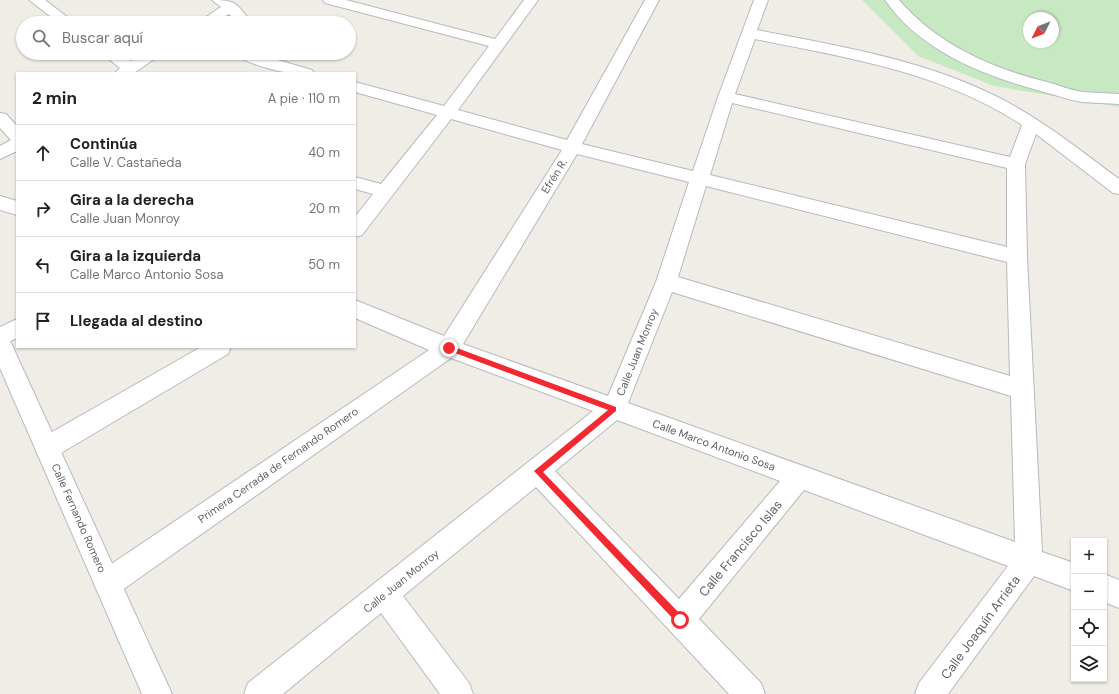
<!DOCTYPE html>
<html lang="es">
<head>
<meta charset="utf-8">
<style>
	:root { --surface:#fff; --page:#f2f2f2; --text:#202124; --muted:#757577; --line:#e0e0e0 }
	body { margin:0; font-family:"DM Sans",sans-serif; background:var(--page); color:var(--text) }
	.controls { position:absolute; right:12px; bottom:12px; display:grid; overflow:hidden; border-radius:0px; box-shadow:0 1px 3px #0004 }
	.controls button { width:36px; height:36px; display:grid; place-items:center; padding:0; border:0; border-bottom:1px solid var(--line); background:var(--surface); color:var(--text); font:20px sans-serif }
	.compass { position:absolute; left:1023px; top:12px; width:36px; height:36px; border-radius:50%; background:var(--surface); box-shadow:0 1px 3px #0004; rotate:228deg }
	.stop { position:absolute; width:12px; height:12px; margin:-9px; border:3px solid #f32932; border-radius:50%; background:#fff }
	.stop.end { background:#f32932; border-color:#fff; box-shadow:0 1px 4px #0008 }
	.list { margin:0; padding:0; list-style:none }
	h2 { display:flex; justify-content:space-between; align-items:center; height:52px; margin:0; padding:0 16px; font-size:17px }
	h2 small { font-size:13px; font-weight:400; color:var(--muted) }
	.list li { display:grid; grid-template-columns:26px 1fr auto; gap:12px; align-items:center; box-sizing:border-box; height:56px; padding:0 16px; border-top:1px solid var(--line) }
	.list b { display:block; font-size:15px; white-space:nowrap }
	.list p { margin:0; font-size:13px; white-space:nowrap; color:var(--muted) }
	.list em { font-size:13px; font-style:normal; color:var(--muted) }
	.icon { flex:none; width:22px; height:22px; fill:none; stroke:currentColor; stroke-width:2; stroke-linecap:round; stroke-linejoin:round }
	.map { position:relative; flex:none; width:1119px; height:694px; overflow:hidden }
	.search { position:absolute; background:var(--surface); box-shadow:0 1px 3px #0004; left:16px; top:16px; width:340px; height:44px; display:flex; align-items:center; gap:10px; box-sizing:border-box; padding:0 14px; border-radius:22px; color:var(--muted); font-size:15px }
	.panel { position:absolute; background:var(--surface); box-shadow:0 1px 3px #0004; left:16px; top:72px; width:340px; height:276px; border-radius:0px }
	.map>svg:first-child { display:block }
	.green { fill:#c6e9c1; fill-rule:evenodd }
	.lines { fill:none; stroke-linecap:round; stroke-linejoin:round }
	.street-casing { stroke:#b6b9bd; stroke-width:2 }
	.secondary-casing { stroke:#b4babe; stroke-width:2 }
	.street { fill:#fff; fill-rule:evenodd }
	.secondary { fill:#fff; fill-rule:evenodd }
	.route { fill:#f32932 }
	.labels { text-anchor:middle; stroke-width:3; stroke-linejoin:round; paint-order:stroke }
	.street-label { font-size:11px; fill:#5d6367; stroke:#fff }
	.near-street-label { font-size:13px; fill:#5d6367; stroke:#fff }
</style>
</head>
<body>
<div class="map">
<svg width="1119" height="694" viewBox="0 0 1119 694">
	<rect width="100%" height="100%" fill="#f0ede6"/>
	<path class="green" d="M862 0H1119V107L994 86 918 56ZM1029 18H1053V42H1029Z"/>
	<g class="lines">
		<g class="street-casing">
			<g id="street">
				<polygon points="29,0 45,0 75,23 59,23"/>
				<path d="M212 0C230 0 236 1 247 17V23H233V18L229 14 214 23H197L221 7Z"/>
				<path d="M323 0H346L495 39 524 0H538L458 110 567 140 645 0H659L582 144 693 171 718 97 754 0H768L757 30C834 45 914 58 985 91 1034 113 1076 147 1119 179V194L1113 193 1036 134 1025 164 1027 257 1042 552 1074 563V591L1034 576 948 694H915L919 683 1008 566 804 490 699 619 761 683 765 694H729L536 487 403 596 469 683 473 694H440L381 613 283 694H244L248 683 593 411 451 358 118 593 108 597 98 593 94 583 98 573 429 350 355 318V300L444 336 562 150 451 119 362 235 355 237V217L373 194 355 189V177L381 184 437 115 355 92V82L444 106 489 46 325 3ZM755 39C846 57 942 72 1022 125L1010 157 735 94ZM732 103 1007 168V247L710 175ZM577 154 689 182 656 282 608 396 463 344ZM706 186 1007 262 1010 376 678 277ZM672 292 1011 396 1015 542 628 403ZM617 420 780 481 679 599 555 471Z"/>
				<polygon points="101,53 119,53 131,61 144,53 163,53 134,73 115,73 120,68"/>
				<path d="M234 53H254L312 70 314 73C306 73 296 74 288 73 276 71 241 62 234 53Z"/>
				<polygon points="0,113 6,114 17,126 17,151 0,159 0,146 11,140 0,128"/>
				<polygon points="0,196 17,201 17,215 0,210"/>
				<polygon points="17,319 17,338 0,346 0,327"/>
				<polygon points="201,347 231,347 228,354 56,456 47,459 38,456 35,448 38,440"/>
				<polygon points="1104,574 1119,580 1119,608 1104,602"/>
			</g>
		</g>
		<g class="secondary-casing">
			<g id="secondary">
				<path d="M885 0H899C938 45 991 68 1047 82 1058 85 1070 90 1082 92 1094 93 1107 93 1119 94V104C1107 103 1094 103 1082 102 1069 100 1056 95 1044 92 985 76 921 52 885 0Z"/>
				<polygon points="0,334 8,337 11,343 172,694 142,694 0,368"/>
			</g>
		</g>
		<use href="#street" class="street"/>
		<use href="#secondary" class="secondary"/>
	</g>
	<polygon class="route" points="449,345 616,407 616,411 543,472 683,617 683,623 677,623 534,471 608,410 447,350 447,346"/>
	<g class="labels">
		<g class="street-label">
			<text transform="translate(554 176) rotate(-58)" y="4">Efrén R.</text>
			<text transform="translate(637 352) rotate(-68)" y="4">Calle Juan Monroy</text>
			<text transform="translate(714 445) rotate(20)" y="4">Calle Marco Antonio Sosa</text>
			<text transform="translate(278 465) rotate(-35)" y="4">Primera Cerrada de Fernando Romero</text>
			<text transform="translate(79 518) rotate(66)" y="4">Calle Fernando Romero</text>
			<text transform="translate(401 581) rotate(-39)" y="4">Calle Juan Monroy</text>
		</g>
		<g class="near-street-label">
			<text transform="translate(740 548) rotate(-50)" y="5">Calle Francisco Islas</text>
			<text transform="translate(980 627) rotate(-54)" y="5">Calle Joaquín Arrieta</text>
		</g>
	</g>
</svg>
<div class="controls">
<button>+</button>
<button>−</button>
<button><svg class="icon" aria-label="locate" viewBox="0 0 24 24"><circle cx="12" cy="12" r="6"/><path d="M12 2v4M12 18v4M2 12h4M18 12h4"/></svg></button>
<button><svg class="icon" aria-label="layers" viewBox="0 0 24 24"><path d="M12 4l9 5-9 5-9-5zM3 14l9 5 9-5"/></svg></button>
</div>
<svg class="compass" viewBox="-18 -18 36 36"><path d="M0-13l5 13h-10z" fill="#e53935"/><path d="M0 13l5-13h-10z" fill="#757577"/></svg>
<div class="stop" style="left:680px;top:620px"></div>
<div class="stop end" style="left:449px;top:348px"></div>
<div class="search"><svg class="icon" aria-label="search" viewBox="0 0 24 24"><circle cx="10" cy="10" r="6"/><path d="M15 15l6 6"/></svg>Buscar aquí</div>
<section class="panel">
<h2>2 min<small>A pie · 110 m</small></h2>
<ul class="list">
<li><svg class="icon" aria-label="ahead" viewBox="0 0 24 24"><path d="M12 20V5M6 11l6-6 6 6"/></svg><div><b>Continúa</b><p>Calle V. Castañeda</p></div><em>40 m</em></li>
<li><svg class="icon" aria-label="right" viewBox="0 0 24 24"><path d="M7 20v-9h11M14 6l5 5-5 5"/></svg><div><b>Gira a la derecha</b><p>Calle Juan Monroy</p></div><em>20 m</em></li>
<li><svg class="icon" aria-label="left" viewBox="0 0 24 24"><path d="M17 20v-9H6M10 6l-5 5 5 5"/></svg><div><b>Gira a la izquierda</b><p>Calle Marco Antonio Sosa</p></div><em>50 m</em></li>
<li><svg class="icon" aria-label="arrive" viewBox="0 0 24 24"><path d="M6 21V4h12l-3 4 3 4H6"/></svg><div><b>Llegada al destino</b></div></li>
</ul>
</section>
</div>
</body>
</html>
